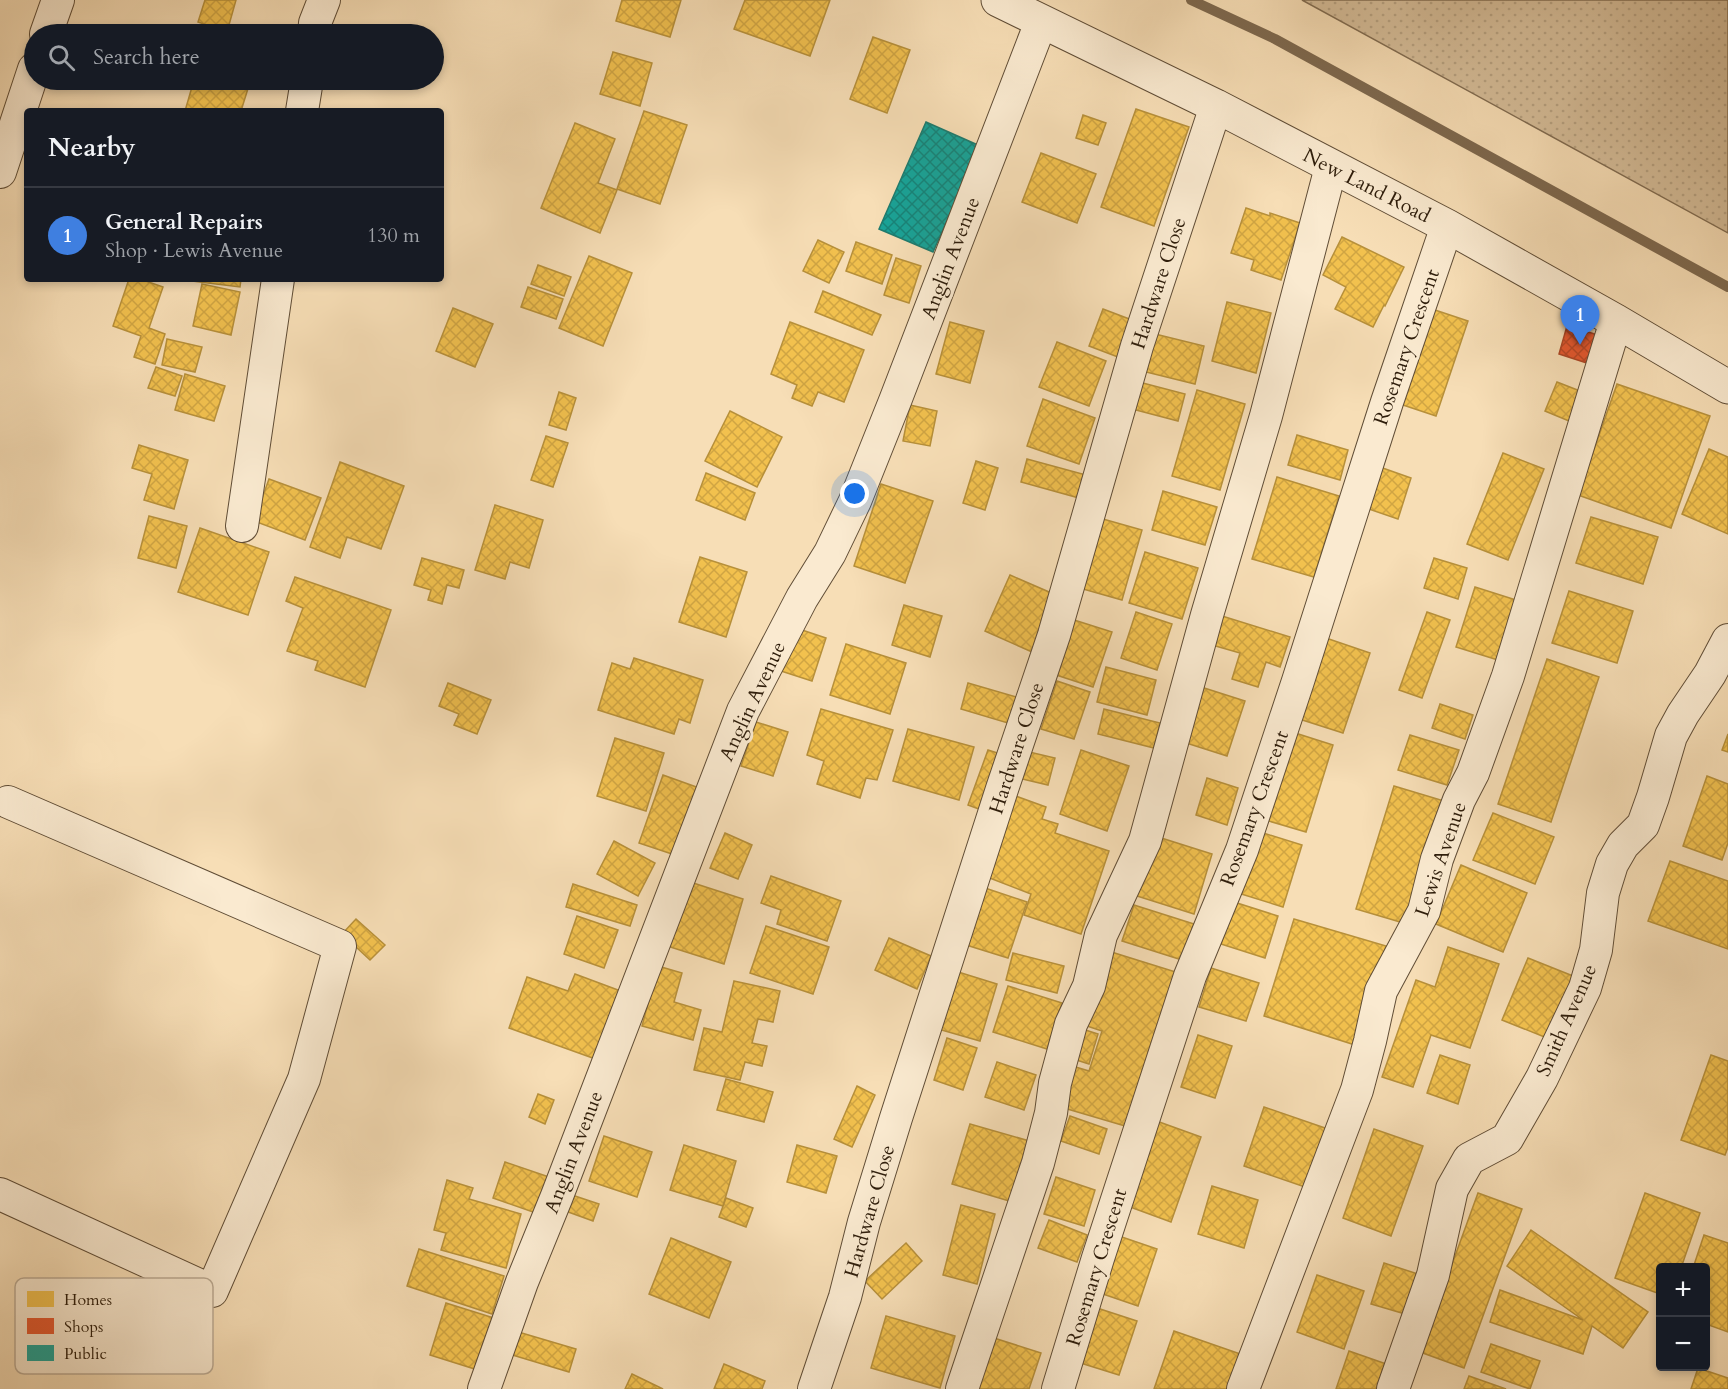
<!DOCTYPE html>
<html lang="en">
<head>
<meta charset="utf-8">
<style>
	:root { --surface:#171b24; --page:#20242c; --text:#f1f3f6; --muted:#9ea1a6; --line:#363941; --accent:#c59692 }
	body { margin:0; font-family:Cardo,serif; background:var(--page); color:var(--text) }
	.controls { position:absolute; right:18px; bottom:18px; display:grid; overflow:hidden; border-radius:6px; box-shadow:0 3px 9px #0003 }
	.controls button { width:54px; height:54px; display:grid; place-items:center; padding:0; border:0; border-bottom:2px solid var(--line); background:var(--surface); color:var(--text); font:30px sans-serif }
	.you { position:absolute; left:855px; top:494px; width:21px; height:21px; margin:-15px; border:4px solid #fff; border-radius:50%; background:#1a73e8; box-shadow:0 0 0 9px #1a73e833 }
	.badge { display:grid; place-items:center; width:39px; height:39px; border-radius:50%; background:var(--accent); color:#fff; font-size:20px; font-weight:700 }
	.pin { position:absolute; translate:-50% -50px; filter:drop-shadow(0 2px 3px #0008) }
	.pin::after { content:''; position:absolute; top:32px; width:21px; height:18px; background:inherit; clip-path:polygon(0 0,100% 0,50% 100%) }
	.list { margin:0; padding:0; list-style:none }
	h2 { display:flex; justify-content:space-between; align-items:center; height:78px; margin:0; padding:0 24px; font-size:26px }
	h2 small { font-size:20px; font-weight:400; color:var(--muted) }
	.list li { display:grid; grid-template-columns:39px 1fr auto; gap:18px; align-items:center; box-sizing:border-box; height:96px; padding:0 24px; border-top:2px solid var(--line) }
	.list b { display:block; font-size:22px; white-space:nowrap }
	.list p { margin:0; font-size:20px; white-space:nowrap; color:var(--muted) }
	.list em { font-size:20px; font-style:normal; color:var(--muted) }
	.icon { flex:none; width:33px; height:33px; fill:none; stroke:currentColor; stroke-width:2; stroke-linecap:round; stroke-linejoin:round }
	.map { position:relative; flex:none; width:1728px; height:1389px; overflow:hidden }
	.search { position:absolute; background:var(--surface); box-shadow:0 3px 9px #0003; left:24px; top:24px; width:420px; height:66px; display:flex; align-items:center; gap:15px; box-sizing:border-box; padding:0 21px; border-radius:33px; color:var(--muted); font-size:22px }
	.panel { position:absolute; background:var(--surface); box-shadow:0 3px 9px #0003; left:24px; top:108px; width:420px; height:174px; border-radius:6px }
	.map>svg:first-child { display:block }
	.grass { fill:url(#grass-dots); stroke:#826d52; stroke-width:1.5 }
	.homes { fill:url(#homes-cross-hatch); stroke:#b7903a; stroke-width:1.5 }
	.shops { fill:url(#shops-cross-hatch); stroke:#ad4624; stroke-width:1.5 }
	.public { fill:url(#public-cross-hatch); stroke:#1e7b6e; stroke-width:1.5 }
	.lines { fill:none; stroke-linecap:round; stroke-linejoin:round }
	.stream { stroke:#7e694f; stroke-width:10 }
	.minor-casing { stroke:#604d36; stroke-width:34 }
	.tertiary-casing { stroke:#604d36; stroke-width:35 }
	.minor { stroke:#faead0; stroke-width:32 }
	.tertiary { stroke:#faead0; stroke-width:33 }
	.labels { text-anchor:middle; stroke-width:6; stroke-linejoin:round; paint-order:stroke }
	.street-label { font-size:20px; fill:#2e1d0b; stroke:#faead0 }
	.key { fill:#faead0; stroke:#bdac95; stroke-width:1.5 }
	.key-label { font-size:16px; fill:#2e1d0b }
</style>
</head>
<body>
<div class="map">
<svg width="1728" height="1389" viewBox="0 0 1728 1389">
	<defs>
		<pattern id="grass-dots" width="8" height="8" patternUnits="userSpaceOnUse" patternTransform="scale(1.5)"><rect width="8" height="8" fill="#d5bd99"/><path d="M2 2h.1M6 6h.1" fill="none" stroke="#b7a282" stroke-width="1.8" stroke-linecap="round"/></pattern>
		<pattern id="homes-cross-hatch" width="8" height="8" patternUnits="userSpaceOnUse" patternTransform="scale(1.5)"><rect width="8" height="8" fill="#f2c14e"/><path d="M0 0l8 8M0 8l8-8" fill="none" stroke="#d0a543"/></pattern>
		<pattern id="shops-cross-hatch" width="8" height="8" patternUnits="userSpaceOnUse" patternTransform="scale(1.5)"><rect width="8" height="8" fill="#e4572e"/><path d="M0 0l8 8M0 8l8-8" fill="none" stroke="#b94725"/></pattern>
		<pattern id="public-cross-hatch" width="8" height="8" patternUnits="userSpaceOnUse" patternTransform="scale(1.5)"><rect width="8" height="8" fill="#17a398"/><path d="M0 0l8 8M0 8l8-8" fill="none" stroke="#15847a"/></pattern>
	</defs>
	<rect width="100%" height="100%" fill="#f7deb6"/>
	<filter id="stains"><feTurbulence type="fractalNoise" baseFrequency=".00333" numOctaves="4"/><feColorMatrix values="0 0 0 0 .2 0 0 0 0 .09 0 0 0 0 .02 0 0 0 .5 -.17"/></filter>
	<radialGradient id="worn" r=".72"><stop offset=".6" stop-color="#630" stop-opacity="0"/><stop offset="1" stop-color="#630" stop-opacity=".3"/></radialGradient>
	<polygon class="grass" points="1302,0 1728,0 1728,233"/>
	<g class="homes">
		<polygon points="205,0 236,0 227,32 198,22"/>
		<polygon points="622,0 681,0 670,37 616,21"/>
		<polygon points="745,0 830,0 810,56 734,29"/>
		<polygon points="873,37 910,50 887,113 850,99"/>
		<polygon points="613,52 652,63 640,106 600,94"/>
		<polygon points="194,80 214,86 216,80 240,80 250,82 241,111 185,111"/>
		<polygon points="1136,109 1189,127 1154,226 1101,207"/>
		<polygon points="644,111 687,125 660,204 617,189"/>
		<polygon points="1083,115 1106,123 1098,145 1076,138"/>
		<polygon points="575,123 615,139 598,183 617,190 600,233 541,208"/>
		<polygon points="1041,153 1096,174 1077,223 1022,202"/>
		<polygon points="1246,208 1270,216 1270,213 1300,223 1281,280 1251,270 1254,260 1231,253"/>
		<polygon points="1342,237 1404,267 1385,306 1384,305 1373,327 1335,309 1346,287 1323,275"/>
		<polygon points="818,240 844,252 829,283 803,271"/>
		<polygon points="856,242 892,255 882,284 846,271"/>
		<polygon points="589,256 632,273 603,346 559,328"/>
		<polygon points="896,258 921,266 909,303 884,295"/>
		<polygon points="538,265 571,277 564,296 531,284"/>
		<polygon points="129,279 140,279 163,287 149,328 165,334 155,364 134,357 141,336 113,326"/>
		<polygon points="192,279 241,279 240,287 191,281"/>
		<polygon points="202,284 240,292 231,335 193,326"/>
		<polygon points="528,287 563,299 556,319 521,307"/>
		<polygon points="823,291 881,315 872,335 815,312"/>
		<polygon points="1227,302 1271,313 1256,373 1212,361"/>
		<polygon points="1423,306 1468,321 1436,416 1391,401"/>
		<polygon points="453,308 493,324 475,367 436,351"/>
		<polygon points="1103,309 1132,320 1118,357 1089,346"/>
		<polygon points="790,322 864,350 844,402 818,392 812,406 792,398 797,385 771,374"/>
		<polygon points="950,322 984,331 970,383 936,374"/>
		<polygon points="1155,334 1204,346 1195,384 1146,372"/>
		<polygon points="167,339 202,347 195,372 162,365"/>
		<polygon points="1057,342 1106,361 1089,406 1039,387"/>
		<polygon points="156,367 182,376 175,396 148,388"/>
		<polygon points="185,374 225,386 214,421 175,410"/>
		<polygon points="1139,382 1185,394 1178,421 1132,409"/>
		<polygon points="1557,382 1580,391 1569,421 1545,411"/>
		<polygon points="1617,384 1710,416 1671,528 1578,495"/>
		<polygon points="1197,390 1245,404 1220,490 1172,476"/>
		<polygon points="559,392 576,398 566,430 549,425"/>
		<polygon points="1043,399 1095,418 1079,464 1027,446"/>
		<polygon points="910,405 937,411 930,446 903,441"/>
		<polygon points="730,411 782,437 757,487 705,461"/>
		<polygon points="1297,435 1348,450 1340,480 1288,465"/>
		<polygon points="546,436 568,443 553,487 531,480"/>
		<polygon points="139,445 188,460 174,509 144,500 152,474 132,468"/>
		<polygon points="1709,449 1728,457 1728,534 1682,514"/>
		<polygon points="1503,453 1544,469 1508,560 1467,544"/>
		<polygon points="1027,459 1086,475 1079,498 1021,482"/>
		<polygon points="976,461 998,468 985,510 963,503"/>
		<polygon points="340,462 404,486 381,549 347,537 340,558 310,547"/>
		<polygon points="1377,466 1411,478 1398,519 1363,507"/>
		<polygon points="706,473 755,493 745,520 696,500"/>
		<polygon points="1277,477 1339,496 1314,577 1252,559"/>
		<polygon points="269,479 321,498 305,540 254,521"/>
		<polygon points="881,484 933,501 905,583 854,566"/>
		<polygon points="1163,491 1217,507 1205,545 1152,530"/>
		<polygon points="495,505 543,520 529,568 510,562 505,579 475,570"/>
		<polygon points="149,516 187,526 176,568 138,558"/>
		<polygon points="1591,517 1658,537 1643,584 1576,563"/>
		<polygon points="1103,519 1142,530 1122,600 1083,589"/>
		<polygon points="200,528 269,552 248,615 178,592"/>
		<polygon points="1145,552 1198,568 1182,619 1129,603"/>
		<polygon points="700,557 747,572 726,637 679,622"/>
		<polygon points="422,558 464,570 459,588 447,585 442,604 428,600 431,590 414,585"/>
		<polygon points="1434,558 1467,568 1458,599 1424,588"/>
		<polygon points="1010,575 1056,595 1032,652 985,631"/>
		<polygon points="295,577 391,610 365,687 315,670 318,661 287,651 303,608 286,601"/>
		<polygon points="1475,587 1516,600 1498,660 1456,647"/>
		<polygon points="1569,591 1633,611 1617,663 1552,643"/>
		<polygon points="904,605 942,616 930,657 892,645"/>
		<polygon points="1136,612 1172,624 1157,670 1121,658"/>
		<polygon points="1427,612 1450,620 1422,698 1399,690"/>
		<polygon points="1222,616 1290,637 1280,667 1266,662 1258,687 1232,679 1240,653 1212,645"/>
		<polygon points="1071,619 1112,632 1093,687 1053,674"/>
		<polygon points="796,628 826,638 812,681 781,671"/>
		<polygon points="1323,637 1370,653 1343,733 1296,718"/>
		<polygon points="846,644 906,663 890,714 830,695"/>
		<polygon points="634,658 703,680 690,723 679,719 674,734 598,710 612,663 630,669"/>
		<polygon points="1547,659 1599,677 1551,822 1498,804"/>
		<polygon points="1106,667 1156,680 1147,715 1097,702"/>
		<polygon points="1057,681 1090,692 1074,739 1041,729"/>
		<polygon points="448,683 491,700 477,734 454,725 459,714 439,706"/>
		<polygon points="968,683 1027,700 1018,726 961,709"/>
		<polygon points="1198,686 1245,701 1227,756 1180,741"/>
		<polygon points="1440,704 1473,715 1465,739 1432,728"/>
		<polygon points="821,709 893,730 877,780 866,778 860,798 817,784 824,761 807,755"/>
		<polygon points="1104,709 1160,723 1154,748 1098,734"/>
		<polygon points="756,722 788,732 773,776 741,766"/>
		<polygon points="908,729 974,747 959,800 893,781"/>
		<polygon points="1289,731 1333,745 1306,832 1262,819"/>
		<polygon points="1728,734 1728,752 1722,750"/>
		<polygon points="1410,735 1459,750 1447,785 1398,770"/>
		<polygon points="615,738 664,753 646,811 597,796"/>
		<polygon points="988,750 1007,756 987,812 968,805"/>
		<polygon points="1081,750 1129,766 1107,831 1060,814"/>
		<polygon points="1025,751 1055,758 1048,785 1018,778"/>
		<polygon points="663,775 702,789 678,856 639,843"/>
		<polygon points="1707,776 1728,784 1728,843 1722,860 1683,846"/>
		<polygon points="1207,778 1238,788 1227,825 1196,815"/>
		<polygon points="1394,786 1444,801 1407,924 1356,909"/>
		<polygon points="1010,794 1046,807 1042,819 1058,824 1055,833 1109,851 1081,934 1024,915 1031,894 982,875"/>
		<polygon points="1493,813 1554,837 1535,884 1473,860"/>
		<polygon points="1257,831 1302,845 1283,907 1238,893"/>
		<polygon points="725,833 752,845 738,879 710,868"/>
		<polygon points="1155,836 1212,854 1194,914 1137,896"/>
		<polygon points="614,841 655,863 638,896 597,874"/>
		<polygon points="1670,861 1728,881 1728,949 1648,921"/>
		<polygon points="1461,865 1527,893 1503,952 1436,924"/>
		<polygon points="771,876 841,901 827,941 777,924 781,910 761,903"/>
		<polygon points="684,880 743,899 724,964 664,945"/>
		<polygon points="573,884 637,905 630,926 566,907"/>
		<polygon points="985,888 1027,902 1008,958 966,945"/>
		<polygon points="1234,902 1278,916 1265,958 1221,944"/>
		<polygon points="1134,905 1194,924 1182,960 1122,941"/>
		<polygon points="577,916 618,930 604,968 564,954"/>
		<polygon points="356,919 385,945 370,960 342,934"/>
		<polygon points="1294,919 1386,946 1355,1045 1264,1016"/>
		<polygon points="766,926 829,947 813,994 750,973"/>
		<polygon points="889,938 931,956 917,989 875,970"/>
		<polygon points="1448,947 1499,964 1470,1048 1431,1035 1413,1087 1382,1077 1416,980 1435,987"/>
		<polygon points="1105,950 1182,974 1132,1128 1057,1106 1069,1065 1089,1071 1102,1031 1081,1024"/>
		<polygon points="1013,953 1064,966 1057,993 1006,980"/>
		<polygon points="1528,958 1573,976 1547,1038 1502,1020"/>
		<polygon points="658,966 682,973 674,1002 701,1010 693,1040 642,1026"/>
		<polygon points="1211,968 1259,983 1246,1021 1199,1007"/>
		<polygon points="955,971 997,984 980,1041 938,1029"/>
		<polygon points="575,974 626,993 601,1061 509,1028 527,977 568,991"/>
		<polygon points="734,981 780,991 773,1022 758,1019 752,1043 767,1046 762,1066 745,1062 740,1080 694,1070 704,1028 722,1032"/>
		<polygon points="1008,986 1062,1003 1047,1049 993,1032"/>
		<polygon points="1076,1027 1098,1034 1089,1064 1067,1057"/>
		<polygon points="1198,1035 1232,1046 1215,1098 1181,1087"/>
		<polygon points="947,1038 977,1048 963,1090 934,1080"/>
		<polygon points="1440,1055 1470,1065 1458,1104 1427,1093"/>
		<polygon points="1711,1055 1728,1061 1728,1147 1725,1155 1681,1140"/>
		<polygon points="997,1062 1036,1075 1024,1110 985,1097"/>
		<polygon points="726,1079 773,1092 764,1122 717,1110"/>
		<polygon points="857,1086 875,1095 852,1147 834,1139"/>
		<polygon points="538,1094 554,1100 545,1124 529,1117"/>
		<polygon points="1264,1107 1328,1129 1308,1188 1244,1166"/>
		<polygon points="1070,1116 1107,1129 1099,1154 1061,1141"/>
		<polygon points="1151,1119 1201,1137 1171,1222 1122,1204"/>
		<polygon points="970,1124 1033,1142 1016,1203 952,1184"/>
		<polygon points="1374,1129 1423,1146 1391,1236 1343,1218"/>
		<polygon points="604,1136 652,1152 637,1197 589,1181"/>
		<polygon points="684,1145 736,1161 723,1206 670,1190"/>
		<polygon points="797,1145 837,1156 826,1193 787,1182"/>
		<polygon points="505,1162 549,1177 536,1213 493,1198"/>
		<polygon points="1056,1177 1095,1190 1084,1226 1044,1214"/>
		<polygon points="447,1180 473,1188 469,1199 521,1214 506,1268 441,1250 446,1233 434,1230"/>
		<polygon points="1212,1186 1258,1200 1244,1248 1198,1234"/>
		<polygon points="566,1193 599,1204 593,1221 560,1209"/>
		<polygon points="1478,1193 1522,1209 1464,1368 1420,1352"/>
		<polygon points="1645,1193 1700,1213 1681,1268 1660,1268 1660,1294 1615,1278"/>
		<polygon points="726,1198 753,1208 746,1227 719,1217"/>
		<polygon points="961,1205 995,1214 977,1284 943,1275"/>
		<polygon points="1049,1220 1087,1235 1077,1262 1038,1248"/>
		<polygon points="1531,1230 1648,1312 1623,1348 1592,1326 1583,1354 1490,1322 1500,1290 1583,1320 1507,1266"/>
		<polygon points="1116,1235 1157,1249 1138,1306 1097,1292"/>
		<polygon points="1704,1235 1728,1243 1728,1332 1706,1324 1706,1268 1693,1268"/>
		<polygon points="671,1238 731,1262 709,1318 649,1294"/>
		<polygon points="906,1243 922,1261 882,1299 865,1281"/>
		<polygon points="419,1249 504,1276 492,1314 407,1286"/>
		<polygon points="1384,1263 1424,1276 1412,1316 1371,1304"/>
		<polygon points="1317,1275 1364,1291 1344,1349 1297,1332"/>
		<polygon points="446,1303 497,1319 481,1371 430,1355"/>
		<polygon points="1091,1306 1137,1321 1119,1375 1074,1361"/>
		<polygon points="886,1316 955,1336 940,1388 871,1368"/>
		<polygon points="515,1331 576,1349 569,1372 509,1354"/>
		<polygon points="1174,1331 1246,1356 1234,1389 1154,1389"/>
		<polygon points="994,1338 1041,1353 1029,1389 978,1389"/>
		<polygon points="1491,1344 1540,1361 1530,1389 1481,1372"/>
		<polygon points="1349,1351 1392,1366 1384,1389 1336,1389"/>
		<polygon points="724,1364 765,1381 762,1389 714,1389"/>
		<polygon points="1698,1368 1728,1378 1728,1389 1691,1389"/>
		<polygon points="632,1374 663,1389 625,1389"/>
		<polygon points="1469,1376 1506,1389 1464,1389"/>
	</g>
	<polygon class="shops" points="1567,326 1602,336 1593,365 1559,354"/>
	<polygon class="public" points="926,122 980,146 933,252 879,229"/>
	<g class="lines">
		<polyline class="stream" points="1191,0 1275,39 1728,287"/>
		<g class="minor-casing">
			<g id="minor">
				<polyline points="46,34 58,0"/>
				<polyline points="314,34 315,23 324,0"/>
				<polyline points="302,111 307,80"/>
				<polyline points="0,172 34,69"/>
				<polyline points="242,526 278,279"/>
				<polyline points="0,1194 212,1291 304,1079 340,946 8,802"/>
				<polyline points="484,1389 522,1282 557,1196 743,711 802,598 830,553 855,501 895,401 1041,22"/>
				<polyline points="814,1389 845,1297 864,1222 896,1118 1002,789 1054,635 1137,346 1216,106"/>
				<polyline points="962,1389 1038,1163 1051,1113 1055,1083 1071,1024 1089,986 1101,935 1145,841 1207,615 1266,416 1331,167"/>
				<polyline points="1058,1389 1098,1258 1190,976 1242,850 1298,681 1387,402 1447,226"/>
				<polyline points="1243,1389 1357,1090 1370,1041 1381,991 1424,911 1437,859 1459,800 1473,773 1508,676 1616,321"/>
				<polyline points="1393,1389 1433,1275 1452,1189 1469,1159 1507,1139 1542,1078 1585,988 1596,950 1603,893 1612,864 1623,845 1643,825 1653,797 1671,736 1683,714 1710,674 1728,640"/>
			</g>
		</g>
		<g class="tertiary-casing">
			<polyline id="tertiary" points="998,0 1216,106 1447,226 1616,321 1728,387"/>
		</g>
		<use href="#minor" class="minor"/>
		<use href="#tertiary" class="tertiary"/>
	</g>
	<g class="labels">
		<g class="street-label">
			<text transform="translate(1367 185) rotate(27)" y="7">New Land Road</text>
			<text transform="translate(950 258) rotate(-69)" y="7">Anglin Avenue</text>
			<text transform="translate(1158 283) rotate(-72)" y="7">Hardware Close</text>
			<text transform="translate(1406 347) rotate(-71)" y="7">Rosemary Crescent</text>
			<text transform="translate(752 701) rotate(-65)" y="7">Anglin Avenue</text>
			<text transform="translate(1016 748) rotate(-72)" y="7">Hardware Close</text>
			<text transform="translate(1254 808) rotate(-70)" y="7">Rosemary Crescent</text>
			<text transform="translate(1440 859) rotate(-71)" y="7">Lewis Avenue</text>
			<text transform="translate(1566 1020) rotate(-66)" y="7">Smith Avenue</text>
			<text transform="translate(573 1152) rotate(-69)" y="7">Anglin Avenue</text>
			<text transform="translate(869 1211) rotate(-74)" y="7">Hardware Close</text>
			<text transform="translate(1096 1267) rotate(-73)" y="7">Rosemary Crescent</text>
		</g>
	</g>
	<rect x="15" y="1278" width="198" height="96" rx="9" class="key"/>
	<rect x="27" y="1291" width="27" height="16" fill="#f2c14e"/>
	<rect x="27" y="1318" width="27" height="16" fill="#e4572e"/>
	<rect x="27" y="1345" width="27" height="16" fill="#17a398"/>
	<g class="key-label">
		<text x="64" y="1305">Homes</text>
		<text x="64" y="1332">Shops</text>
		<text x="64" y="1359">Public</text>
	</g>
	<rect width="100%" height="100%" filter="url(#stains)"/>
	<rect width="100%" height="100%" fill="url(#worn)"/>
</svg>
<div class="controls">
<button>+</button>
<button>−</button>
</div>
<div class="you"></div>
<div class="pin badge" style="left:1580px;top:345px;background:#3f7fe0">1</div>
<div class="search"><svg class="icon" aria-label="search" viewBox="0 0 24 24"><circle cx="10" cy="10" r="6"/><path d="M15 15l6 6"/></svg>Search here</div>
<section class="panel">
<h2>Nearby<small></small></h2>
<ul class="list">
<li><span class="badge" style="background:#3f7fe0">1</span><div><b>General Repairs</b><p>Shop · Lewis Avenue</p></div><em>130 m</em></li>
</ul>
</section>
</div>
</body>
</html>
